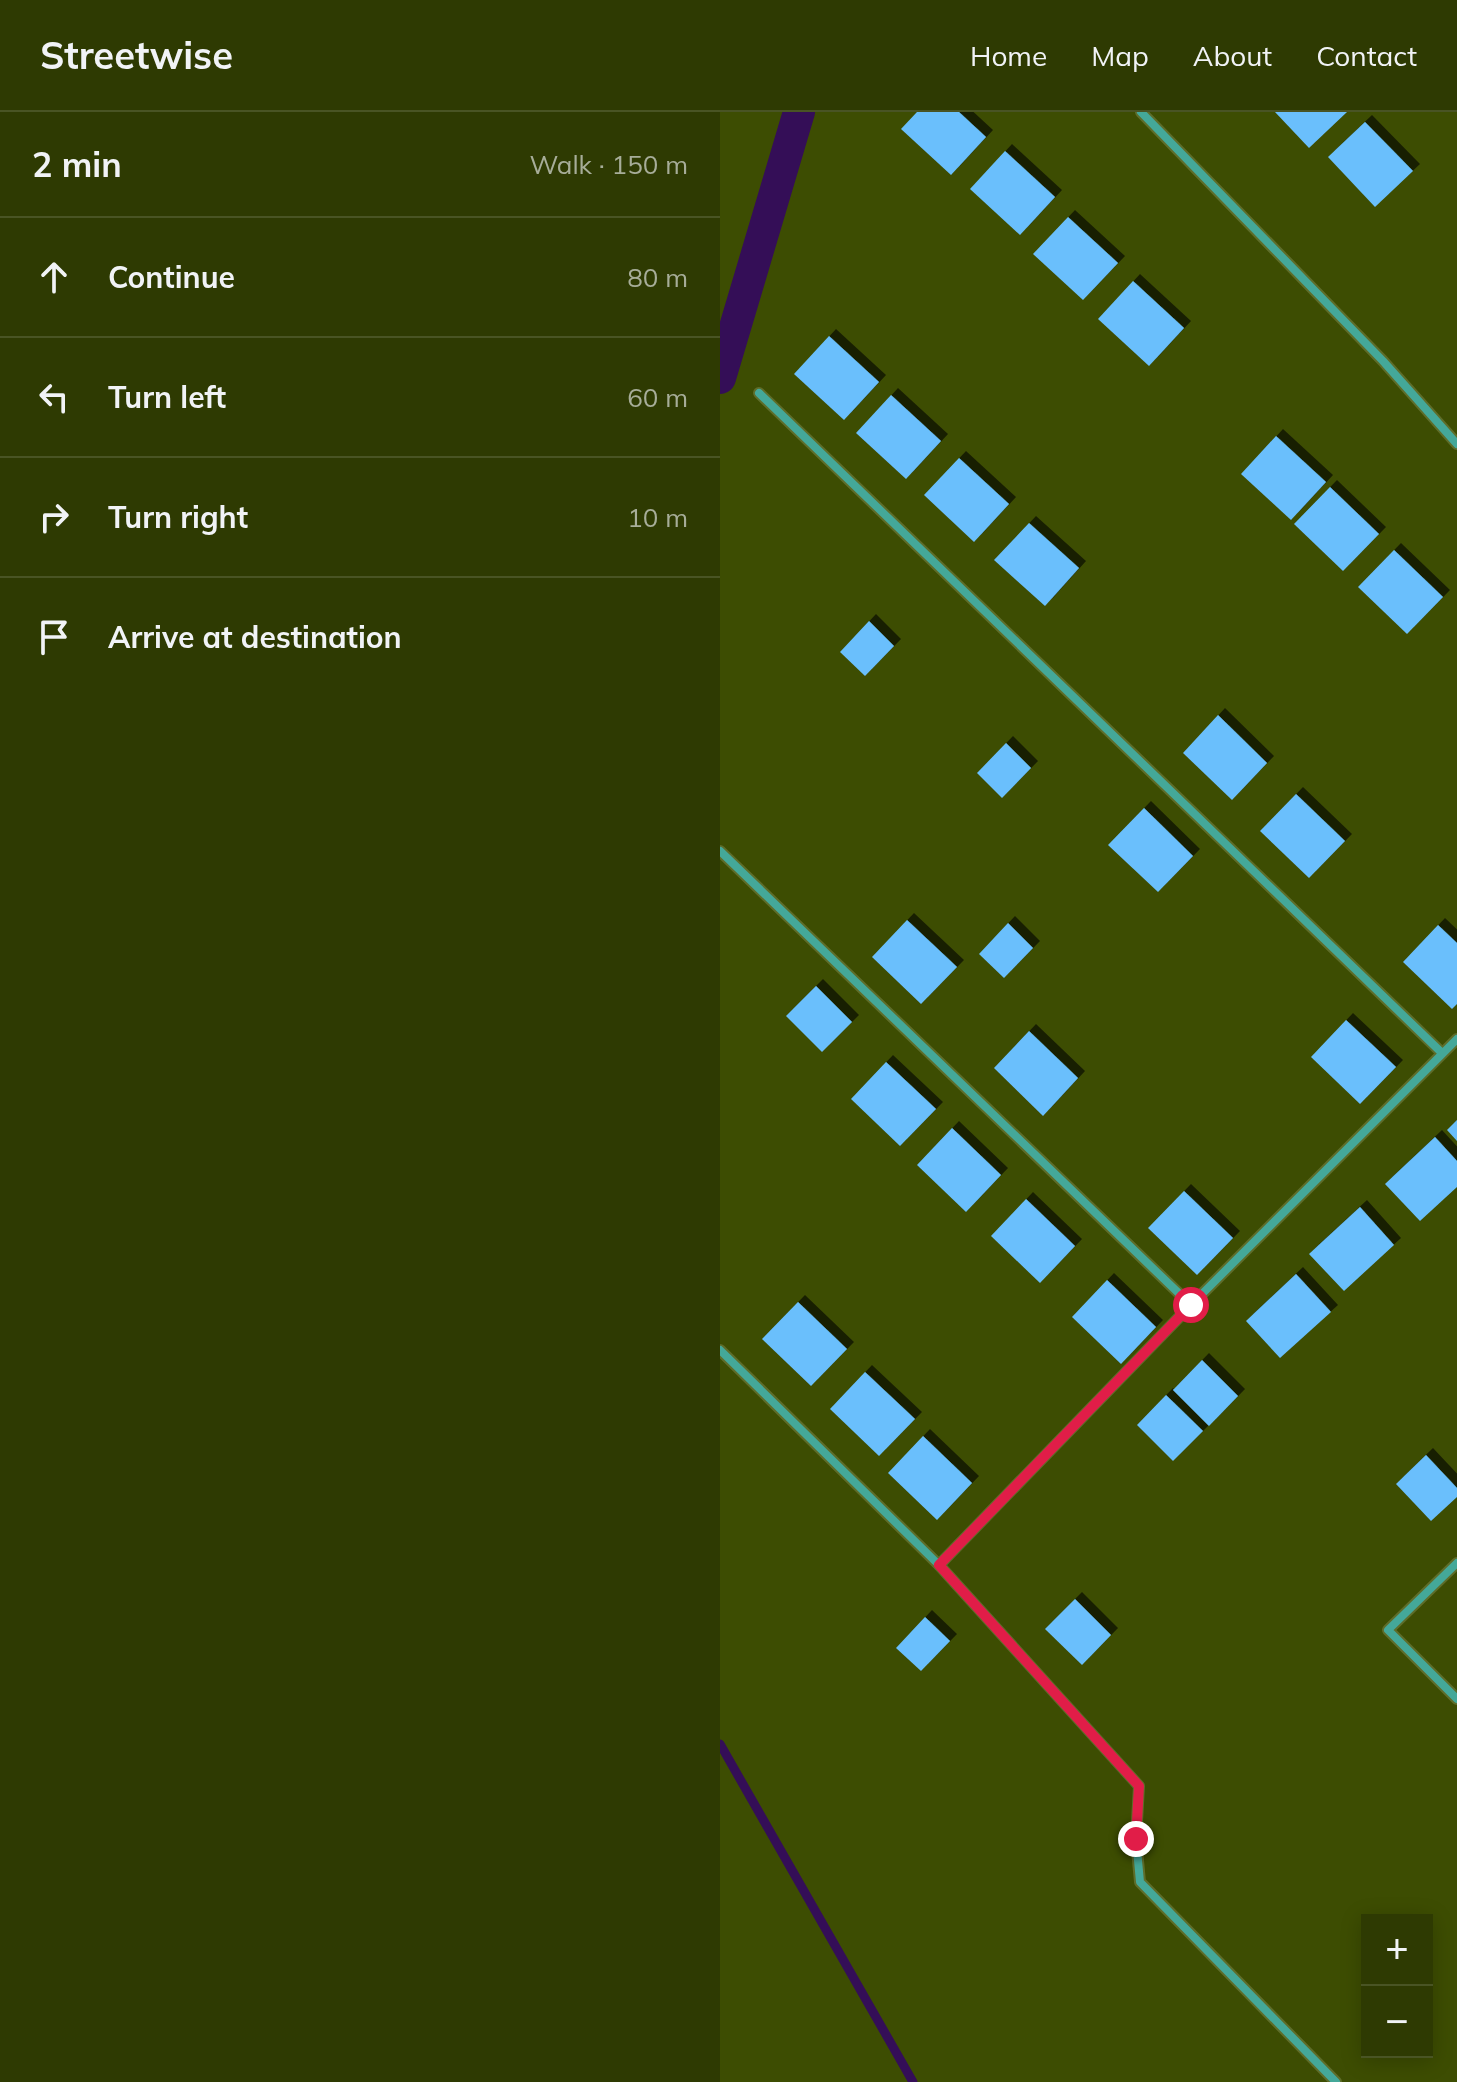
<!DOCTYPE html>
<html lang="en">
<head>
<meta charset="utf-8">
<style>
	:root { --surface:#2e3a02; --page:#36410c; --text:#f1f3f6; --muted:#a7ad99; --line:#495424 }
	body { margin:0; font-family:Mulish,sans-serif; background:var(--page); color:var(--text) }
	.controls { position:absolute; right:24px; bottom:24px; display:grid; overflow:hidden; border-radius:0px; box-shadow:0 4px 20px #0003 }
	.controls button { width:72px; height:72px; display:grid; place-items:center; padding:0; border:0; border-bottom:2px solid var(--line); background:var(--surface); color:var(--text); font:40px sans-serif }
	.stop { position:absolute; width:24px; height:24px; margin:-18px; border:6px solid #e11d48; border-radius:50%; background:#fff }
	.stop.end { background:#e11d48; border-color:#fff; box-shadow:0 2px 8px #0008 }
	.list { margin:0; padding:0; list-style:none }
	h2 { display:flex; justify-content:space-between; align-items:center; height:104px; margin:0; padding:0 32px; font-size:34px }
	h2 small { font-size:26px; font-weight:400; color:var(--muted) }
	.list li { display:grid; grid-template-columns:52px 1fr auto; gap:24px; align-items:center; box-sizing:border-box; height:120px; padding:0 32px; border-top:2px solid var(--line) }
	.list b { display:block; font-size:30px; white-space:nowrap }
	.list em { font-size:26px; font-style:normal; color:var(--muted) }
	.icon { flex:none; width:44px; height:44px; fill:none; stroke:currentColor; stroke-width:2; stroke-linecap:round; stroke-linejoin:round }
	.map { position:relative; flex:none; width:737px; height:1970px; overflow:hidden }
	header { display:flex; align-items:center; gap:48px; box-sizing:border-box; height:112px; padding:0 40px; background:var(--surface); border-bottom:2px solid var(--line) }
	header strong { font-size:38px }
	nav { display:flex; gap:44px; margin-inline-start:auto; font-size:28px }
	main { display:flex }
	aside { flex:1; background:var(--surface) }
	.map>svg:first-child { display:block }
	.lines { fill:none; stroke-linecap:round; stroke-linejoin:round }
	.stream { stroke:#340e57; stroke-width:9 }
	.canal { stroke:#340e57; stroke-width:32 }
	.building { fill:#6abffc; filter:url(#shadow) }
	.street-casing { stroke:#5e6d2a; stroke-width:12 }
	.street { stroke:#44a899; stroke-width:8 }
	.route { stroke:#e11d48; stroke-width:10 }
</style>
</head>
<body>
<header>
<strong>Streetwise</strong>
<nav><a>Home</a><a>Map</a><a>About</a><a>Contact</a></nav>
</header>
<main>
<aside>
<h2>2 min<small>Walk · 150 m</small></h2>
<ul class="list">
<li><svg class="icon" aria-label="ahead" viewBox="0 0 24 24"><path d="M12 20V5M6 11l6-6 6 6"/></svg><div><b>Continue</b></div><em>80 m</em></li>
<li><svg class="icon" aria-label="left" viewBox="0 0 24 24"><path d="M17 20v-9H6M10 6l-5 5 5 5"/></svg><div><b>Turn left</b></div><em>60 m</em></li>
<li><svg class="icon" aria-label="right" viewBox="0 0 24 24"><path d="M7 20v-9h11M14 6l5 5-5 5"/></svg><div><b>Turn right</b></div><em>10 m</em></li>
<li><svg class="icon" aria-label="arrive" viewBox="0 0 24 24"><path d="M6 21V4h12l-3 4 3 4H6"/></svg><div><b>Arrive at destination</b></div></li>
</ul>
</aside>
<div class="map">
<svg width="737" height="1970" viewBox="0 0 737 1970">
	<defs>
		<filter id="shadow"><feDropShadow dx="7" dy="-7" stdDeviation="0" flood-color="#0009"/></filter>
	</defs>
	<rect width="100%" height="100%" fill="#3d4d02"/>
	<g class="lines">
		<polyline class="stream" points="0,1632 193,1970"/>
		<polyline class="canal" points="0,266 79,0"/>
	</g>
	<g class="building">
		<polygon points="197,0 239,0 266,25 231,63 181,17"/>
		<polygon points="555,0 627,0 589,36"/>
		<polygon points="645,10 693,59 655,95 608,45"/>
		<polygon points="285,39 335,85 300,123 250,77"/>
		<polygon points="348,105 398,151 363,188 313,142"/>
		<polygon points="413,169 464,216 429,254 378,207"/>
		<polygon points="109,224 159,270 124,308 74,262"/>
		<polygon points="171,283 221,329 186,367 136,321"/>
		<polygon points="556,324 606,370 571,408 521,362"/>
		<polygon points="239,346 289,392 254,430 204,383"/>
		<polygon points="610,375 659,422 623,459 574,412"/>
		<polygon points="309,411 359,456 325,494 274,448"/>
		<polygon points="674,438 723,485 687,522 638,475"/>
		<polygon points="149,509 174,534 145,564 120,540"/>
		<polygon points="498,603 547,651 512,688 463,641"/>
		<polygon points="286,631 311,656 282,686 257,661"/>
		<polygon points="576,682 625,729 589,766 540,719"/>
		<polygon points="424,696 473,744 438,780 388,733"/>
		<polygon points="187,808 237,855 201,892 152,845"/>
		<polygon points="288,811 313,836 284,866 259,842"/>
		<polygon points="718,813 737,831 737,892 732,897 683,850"/>
		<polygon points="96,874 132,910 102,940 66,904"/>
		<polygon points="626,908 676,955 640,992 591,945"/>
		<polygon points="309,919 358,966 323,1004 274,956"/>
		<polygon points="166,950 216,997 180,1034 131,987"/>
		<polygon points="737,1008 737,1029 727,1018"/>
		<polygon points="232,1016 281,1063 246,1100 197,1053"/>
		<polygon points="715,1025 737,1049 737,1075 700,1109 665,1072"/>
		<polygon points="464,1079 513,1126 477,1163 428,1116"/>
		<polygon points="306,1087 355,1134 320,1171 271,1124"/>
		<polygon points="640,1095 674,1133 624,1179 589,1142"/>
		<polygon points="576,1162 611,1200 560,1246 526,1209"/>
		<polygon points="387,1168 436,1215 401,1252 352,1205"/>
		<polygon points="78,1190 127,1237 91,1274 42,1227"/>
		<polygon points="482,1248 518,1284 489,1314 453,1278"/>
		<polygon points="145,1260 195,1307 159,1344 110,1297"/>
		<polygon points="446,1283 483,1319 453,1349 417,1313"/>
		<polygon points="203,1324 252,1371 217,1408 168,1361"/>
		<polygon points="706,1343 737,1376 737,1385 711,1409 676,1372"/>
		<polygon points="355,1487 391,1523 362,1553 325,1517"/>
		<polygon points="205,1505 230,1529 201,1559 176,1536"/>
	</g>
	<g class="lines">
		<g class="street-casing">
			<g id="street">
				<polyline points="421,0 663,249 737,332"/>
				<polyline points="39,281 722,941"/>
				<polyline points="0,739 471,1193"/>
				<polyline points="0,1238 219,1453 419,1674 416,1727 420,1770 616,1970"/>
				<polyline points="737,1451 668,1518 737,1587"/>
				<polyline points="219,1453 471,1193 737,927"/>
			</g>
		</g>
		<use href="#street" class="street"/>
	</g>
	<g class="lines">
		<polyline class="route" points="416,1727 419,1674 219,1453 471,1193"/>
	</g>
</svg>
<div class="controls">
<button>+</button>
<button>−</button>
</div>
<div class="stop" style="left:471px;top:1193px"></div>
<div class="stop end" style="left:416px;top:1727px"></div>
</div>
</main>
</body>
</html>
